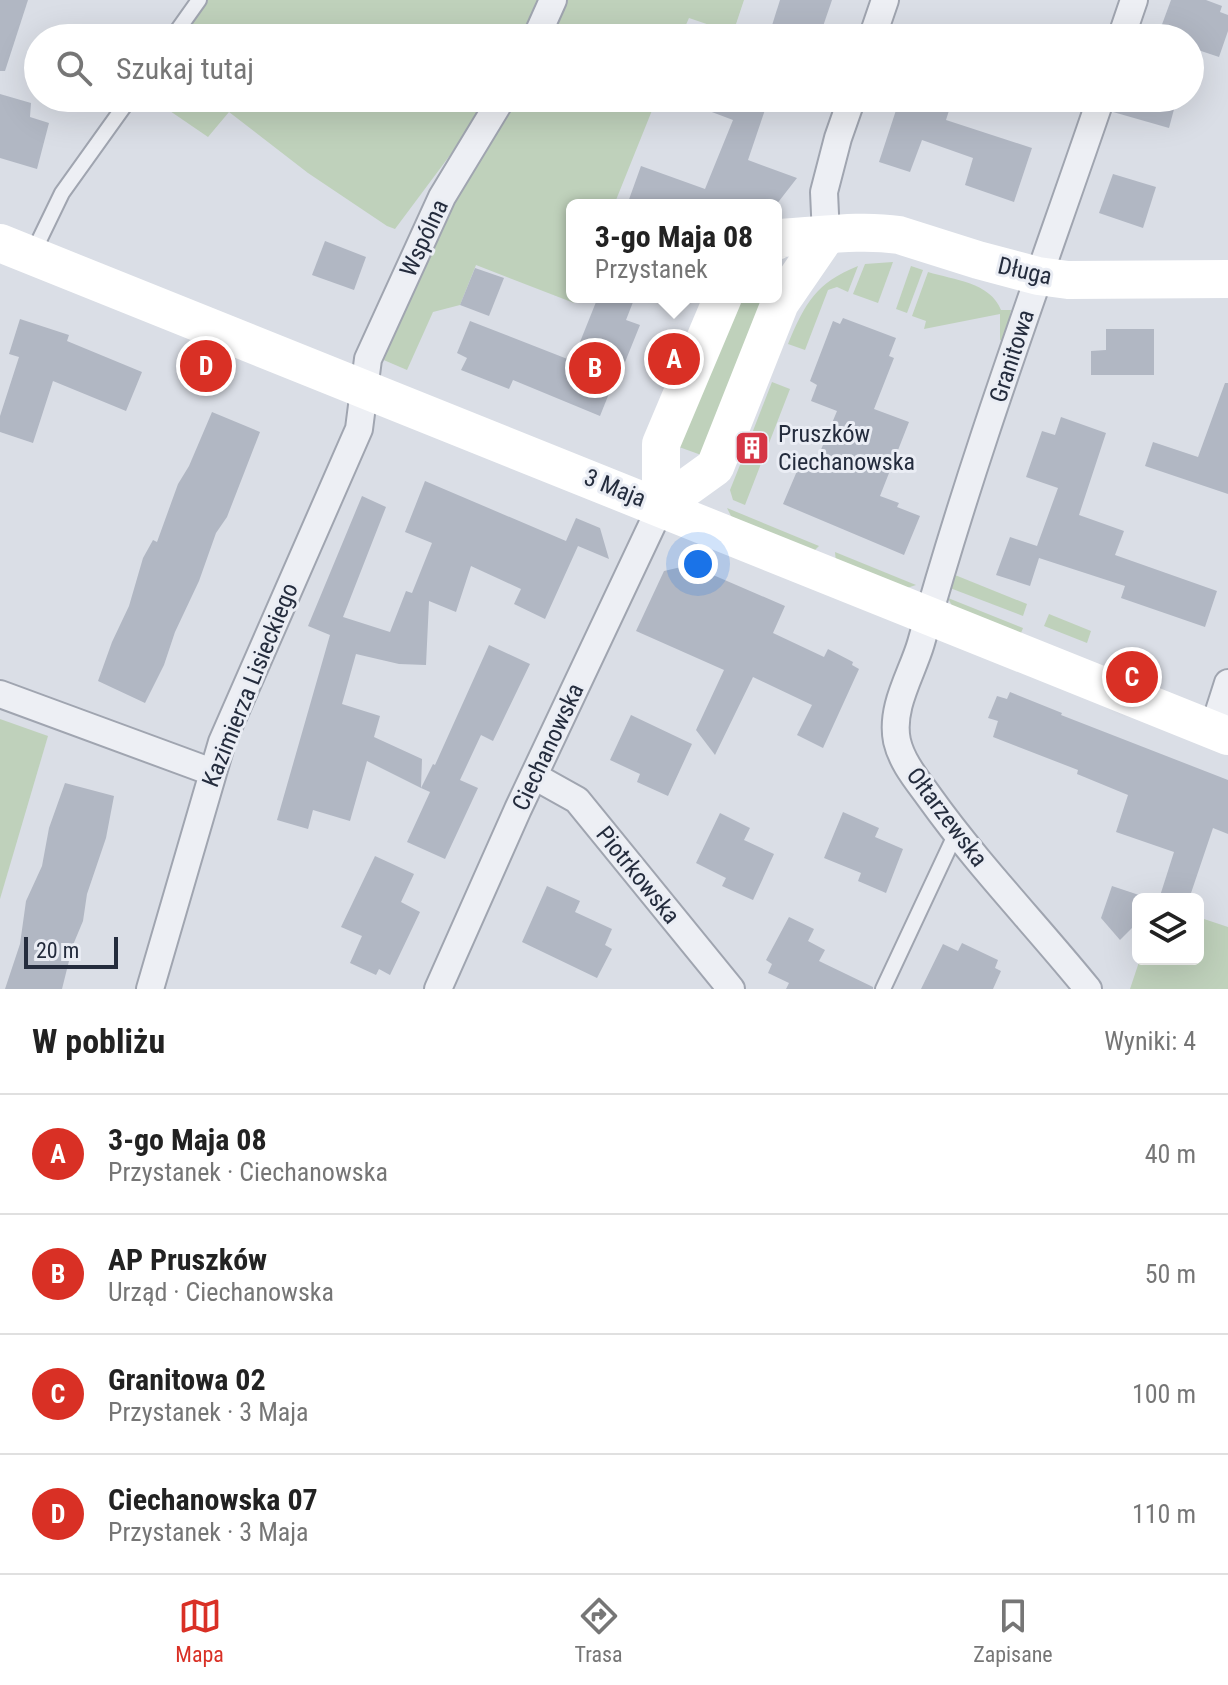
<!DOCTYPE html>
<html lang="pl">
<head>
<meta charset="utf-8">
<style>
	:root { --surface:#fff; --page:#f2f2f2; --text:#222; --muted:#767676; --line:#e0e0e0; --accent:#d93025 }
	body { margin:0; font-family:"Roboto Condensed",sans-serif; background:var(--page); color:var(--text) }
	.controls { position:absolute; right:24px; bottom:24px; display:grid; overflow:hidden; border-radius:12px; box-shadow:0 8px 32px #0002 }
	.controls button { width:72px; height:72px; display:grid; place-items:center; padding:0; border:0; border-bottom:2px solid var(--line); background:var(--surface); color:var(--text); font:40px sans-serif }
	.scale { position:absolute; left:24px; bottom:20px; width:94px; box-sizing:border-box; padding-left:8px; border:4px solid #242c3d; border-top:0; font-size:22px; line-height:28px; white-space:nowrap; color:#242c3d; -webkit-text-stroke:6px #eaedf4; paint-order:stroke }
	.you { position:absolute; left:698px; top:564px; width:28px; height:28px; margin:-20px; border:6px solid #fff; border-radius:50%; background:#1a73e8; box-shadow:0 0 0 12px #1a73e833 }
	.badge { display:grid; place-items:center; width:52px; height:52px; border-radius:50%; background:var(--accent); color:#fff; font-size:26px; font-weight:700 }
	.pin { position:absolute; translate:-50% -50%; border:4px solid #fff; box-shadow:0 2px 8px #0006 }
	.popup { position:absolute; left:566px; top:199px; width:216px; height:104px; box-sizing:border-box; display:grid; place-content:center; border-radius:12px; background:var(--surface); filter:drop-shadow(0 2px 6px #0005); font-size:26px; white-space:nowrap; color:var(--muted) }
	.popup b { font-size:30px; color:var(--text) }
	.popup::after { content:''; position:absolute; left:50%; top:100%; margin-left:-16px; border:16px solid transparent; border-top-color:var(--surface) }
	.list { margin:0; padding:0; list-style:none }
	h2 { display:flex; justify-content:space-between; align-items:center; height:104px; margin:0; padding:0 32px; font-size:34px }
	h2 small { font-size:26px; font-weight:400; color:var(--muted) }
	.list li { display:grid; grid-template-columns:52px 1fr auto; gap:24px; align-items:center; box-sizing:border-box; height:120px; padding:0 32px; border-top:2px solid var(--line) }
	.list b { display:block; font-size:30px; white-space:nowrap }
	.list p { margin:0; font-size:26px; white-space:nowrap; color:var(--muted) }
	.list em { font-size:26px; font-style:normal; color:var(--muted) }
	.icon { flex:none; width:44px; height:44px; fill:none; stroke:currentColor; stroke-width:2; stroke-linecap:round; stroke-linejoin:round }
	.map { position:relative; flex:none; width:1228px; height:989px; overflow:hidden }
	.search { position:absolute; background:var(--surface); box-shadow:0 8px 32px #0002; left:24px; right:24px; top:24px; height:88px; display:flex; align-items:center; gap:20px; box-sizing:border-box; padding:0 28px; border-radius:44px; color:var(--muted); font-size:30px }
	.sheet { height:584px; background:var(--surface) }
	nav { display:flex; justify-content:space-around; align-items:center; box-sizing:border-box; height:112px; border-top:2px solid var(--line); background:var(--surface); font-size:22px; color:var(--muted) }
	nav a { display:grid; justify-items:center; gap:4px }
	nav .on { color:var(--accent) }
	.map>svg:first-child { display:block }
	.green { fill:#bfd1bb }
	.building { fill:#b1b7c3 }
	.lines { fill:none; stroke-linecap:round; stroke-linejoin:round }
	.lane-casing { stroke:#a0a5b0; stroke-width:18 }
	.street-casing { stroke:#a0a5b0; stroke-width:30 }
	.lane { stroke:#edeff4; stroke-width:14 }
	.street { stroke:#edeff4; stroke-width:26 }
	.secondary { stroke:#fff; stroke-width:38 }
	.labels { text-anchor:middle; stroke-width:6; stroke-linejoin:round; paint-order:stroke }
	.street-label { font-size:24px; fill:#242c3d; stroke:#eaedf4 }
	.poi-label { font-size:24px; fill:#242c3d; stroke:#eaedf4; text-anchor:start }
</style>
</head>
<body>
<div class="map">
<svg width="1228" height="989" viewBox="0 0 1228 989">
	<rect width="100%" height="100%" fill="#dadee6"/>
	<g class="green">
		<polygon points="206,0 538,0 522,38 178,38"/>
		<polygon points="560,0 744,0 733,33 689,18 680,38 544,38"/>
		<polygon points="151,98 489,98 477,119 395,229 387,226 308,173 229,112 208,137"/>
		<polygon points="515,98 657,98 614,205 572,205 572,297 577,297 574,303 476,265 460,305 433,312 407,370 379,358 454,196"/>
		<polygon points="893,262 878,303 853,294 865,264"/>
		<path d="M858 266 848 292 837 287 828 290 805 350 788 344C805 303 816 283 858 266Z"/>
		<polygon points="911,266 923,270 907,313 896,309"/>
		<path d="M928 272C954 280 990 282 1001 310H1011L1004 342 1000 340V314L924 329 926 321 912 316Z"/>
		<polygon points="734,297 768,297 704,456 679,447"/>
		<polygon points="772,382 790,389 745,505 733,500 730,490 744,455 755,458 761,440 751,436"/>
		<polygon points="727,508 819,546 813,552 732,518"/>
		<polygon points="835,552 916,585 904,589 836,562"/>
		<polygon points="955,575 1027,604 1023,616 950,588"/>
		<polygon points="948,598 1023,628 1021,633 953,608"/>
		<polygon points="1049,614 1091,631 1087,643 1044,626"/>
		<polygon points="0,719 48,736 0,899"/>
		<polygon points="1198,917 1228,927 1228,989 1130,989 1140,959 1198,959"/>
	</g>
	<g class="building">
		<polygon points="0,0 28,0 5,71 0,71"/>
		<polygon points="780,0 832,0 819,38 768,38"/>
		<polygon points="1171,0 1206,0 1222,6 1220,12 1228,15 1228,31 1219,57 1195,49 1196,46 1190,45 1190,38 1157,38"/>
		<polygon points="0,94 31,103 30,117 49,123 37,169 0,158"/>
		<polygon points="681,98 769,98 748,160 797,178 776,205 627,205 641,166 705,189 733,120 680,100"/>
		<polygon points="900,98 953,98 946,120 1032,148 1014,202 965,185 973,158 922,140 910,172 879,162"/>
		<polygon points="1117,98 1177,98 1169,128 1113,112"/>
		<polygon points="1113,174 1156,187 1143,228 1099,213"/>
		<polygon points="325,241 366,257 354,290 312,275"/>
		<polygon points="475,268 504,278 489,316 460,305"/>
		<polygon points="598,297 635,297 626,320 640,325 615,387 612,386 600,416 513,380 509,389 461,370 467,358 457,353 470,321 570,360 573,350 576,352"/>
		<polygon points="843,318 896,338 889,356 894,358 874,409 909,422 880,496 899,503 897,507 920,516 904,555 783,504 800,464 813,469 837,411 811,401 817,385 810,381 833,321 840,324"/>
		<polygon points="20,319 69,335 67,341 142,372 126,411 53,381 33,443 0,432 0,416 19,357 9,354"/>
		<polygon points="1106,329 1154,329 1154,375 1091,375 1091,351 1106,350"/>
		<polygon points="1225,383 1228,383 1228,494 1145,466 1153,442 1198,457"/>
		<polygon points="212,412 260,432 227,517 216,533 199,581 175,632 164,665 145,703 98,681 112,642 129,606 143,558 153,540 157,542 178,484 189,466"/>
		<polygon points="1061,417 1106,433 1079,515 1124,531 1115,555 1217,591 1205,627 1121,598 1125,586 1039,558 1030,586 996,575 1010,537 1037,546 1058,488 1026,477 1042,431 1055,435"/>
		<polygon points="425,481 566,541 576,518 600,528 609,559 578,546 545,619 514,604 521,589 471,566 456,612 429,601 426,665 399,664 356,654 342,704 380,716 374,737 422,759 421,788 367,761 350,821 313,810 308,829 277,820 330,635 308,626 362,496 386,507 343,617 390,632 406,591 412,593 432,543 405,532"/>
		<polygon points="690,565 785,606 773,633 824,657 828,649 853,662 852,665 859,669 823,748 797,735 812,705 753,677 715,755 696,730 724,670 636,631 664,571"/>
		<polygon points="489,645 530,664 493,741 481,735 460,780 478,788 445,859 407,842 430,792 421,788 433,764 435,765"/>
		<polygon points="1010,692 1062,713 1061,715 1228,780 1228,834 1213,828 1189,899 1159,899 1174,852 1116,832 1128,795 1077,774 1078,770 993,737 998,721 988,718 997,696 1007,699"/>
		<polygon points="631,715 692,744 668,796 637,782 640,774 610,760"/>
		<polygon points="65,783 114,796 106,838 87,894 83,921 73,945 62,989 5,989 20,944 26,901 42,866 49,828"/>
		<polygon points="843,812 879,828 875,837 903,849 886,893 858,881 861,873 824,858"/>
		<polygon points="720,813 750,828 744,840 774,854 753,900 722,886 726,878 696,863"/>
		<polygon points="375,856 414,874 401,902 420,912 390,975 379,969 376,975 350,963 362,936 341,927"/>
		<polygon points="547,886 580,901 575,912 612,929 605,945 612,949 597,978 522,942"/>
		<polygon points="1112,886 1145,897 1138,899 1136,924 1120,940 1101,918"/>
		<polygon points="789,917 814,929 808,941 825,950 819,961 873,987 873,989 786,989 789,983 768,973 772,964 766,960"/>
		<polygon points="962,943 998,960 995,968 1001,971 993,989 921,989 943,944 958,951"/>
	</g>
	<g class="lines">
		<g class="lane-casing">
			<g id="lane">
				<polyline points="172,38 199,0"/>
				<polyline points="33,253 62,193 130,98"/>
				<polyline points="883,989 956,833"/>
			</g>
		</g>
		<g class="street-casing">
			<g id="street">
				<polyline points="536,38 553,0"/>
				<polyline points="872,38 885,0"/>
				<polyline points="1121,38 1134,0"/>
				<polyline points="826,236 824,192 838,138 852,98"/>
				<polyline points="0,694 212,772"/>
				<polyline points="1213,730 1228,683"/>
				<polyline points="534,776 577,800 731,989"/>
				<polyline points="150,989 222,742 359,429 368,359 442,197 502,98"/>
				<polyline points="438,989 518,809 661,506"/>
				<path d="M1088 989C1036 925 978 865 930 798 918 781 902 763 897 741 890 707 912 674 921 643 972 458 1039 279 1101 98"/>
			</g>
		</g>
		<use href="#lane" class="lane"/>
		<use href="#street" class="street"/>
		<g class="secondary">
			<path d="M776 241 780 238C820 236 859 229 899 235L978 260 1038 276 1068 280 1228 279"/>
			<polyline points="0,243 1228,736"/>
			<polyline points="661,506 715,467 780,303 826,236"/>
			<polyline points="661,506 661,444 723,297"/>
		</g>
	</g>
	<defs>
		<g id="building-square" transform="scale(1.8)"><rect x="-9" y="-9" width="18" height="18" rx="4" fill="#d63545" stroke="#eaedf4"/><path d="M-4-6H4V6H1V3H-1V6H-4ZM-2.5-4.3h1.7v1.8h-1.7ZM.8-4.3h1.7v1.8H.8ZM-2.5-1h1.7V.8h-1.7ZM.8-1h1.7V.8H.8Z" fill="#fff"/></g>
	</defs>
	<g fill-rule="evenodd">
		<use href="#building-square" x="752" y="448"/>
	</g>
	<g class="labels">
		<g class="street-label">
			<text transform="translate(424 238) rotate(-65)" y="8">Wspólna</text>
			<text transform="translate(1025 271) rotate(13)" y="8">Długa</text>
			<text transform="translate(1012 356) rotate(-72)" y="8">Granitowa</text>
			<text transform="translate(615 488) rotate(22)" y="8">3 Maja</text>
			<text transform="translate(250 685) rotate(-68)" y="8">Kazimierza Lisieckiego</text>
			<text transform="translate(548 747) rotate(-65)" y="8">Ciechanowska</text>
			<text transform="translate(947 817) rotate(53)" y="8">Ołtarzewska</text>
			<text transform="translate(638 875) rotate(51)" y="8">Piotrkowska</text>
		</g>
		<g class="poi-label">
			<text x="778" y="442">Pruszków<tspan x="778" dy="28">Ciechanowska</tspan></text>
		</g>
	</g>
</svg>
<div class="controls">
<button><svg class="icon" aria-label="layers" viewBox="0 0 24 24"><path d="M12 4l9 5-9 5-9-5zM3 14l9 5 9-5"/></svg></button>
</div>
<div class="scale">20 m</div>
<div class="you"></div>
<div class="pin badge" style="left:674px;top:359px">A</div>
<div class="popup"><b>3-go Maja 08</b>Przystanek</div>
<div class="pin badge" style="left:595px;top:368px">B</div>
<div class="pin badge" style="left:1132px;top:677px">C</div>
<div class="pin badge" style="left:206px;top:366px">D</div>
<div class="search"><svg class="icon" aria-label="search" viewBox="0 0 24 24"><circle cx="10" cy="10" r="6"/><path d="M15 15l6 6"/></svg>Szukaj tutaj</div>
</div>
<section class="sheet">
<h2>W pobliżu<small>Wyniki: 4</small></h2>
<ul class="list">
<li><span class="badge">A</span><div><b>3-go Maja 08</b><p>Przystanek · Ciechanowska</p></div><em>40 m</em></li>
<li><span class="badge">B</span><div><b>AP Pruszków</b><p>Urząd · Ciechanowska</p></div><em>50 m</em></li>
<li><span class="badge">C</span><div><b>Granitowa 02</b><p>Przystanek · 3 Maja</p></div><em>100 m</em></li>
<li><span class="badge">D</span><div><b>Ciechanowska 07</b><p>Przystanek · 3 Maja</p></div><em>110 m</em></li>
</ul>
</section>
<nav>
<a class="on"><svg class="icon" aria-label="map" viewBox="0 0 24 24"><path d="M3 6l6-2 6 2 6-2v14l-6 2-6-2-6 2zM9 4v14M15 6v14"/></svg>Mapa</a>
<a><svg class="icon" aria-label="directions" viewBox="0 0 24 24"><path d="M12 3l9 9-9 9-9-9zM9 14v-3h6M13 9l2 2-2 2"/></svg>Trasa</a>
<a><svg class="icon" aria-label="saved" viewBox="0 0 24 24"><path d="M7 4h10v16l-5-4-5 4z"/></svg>Zapisane</a>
</nav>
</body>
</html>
